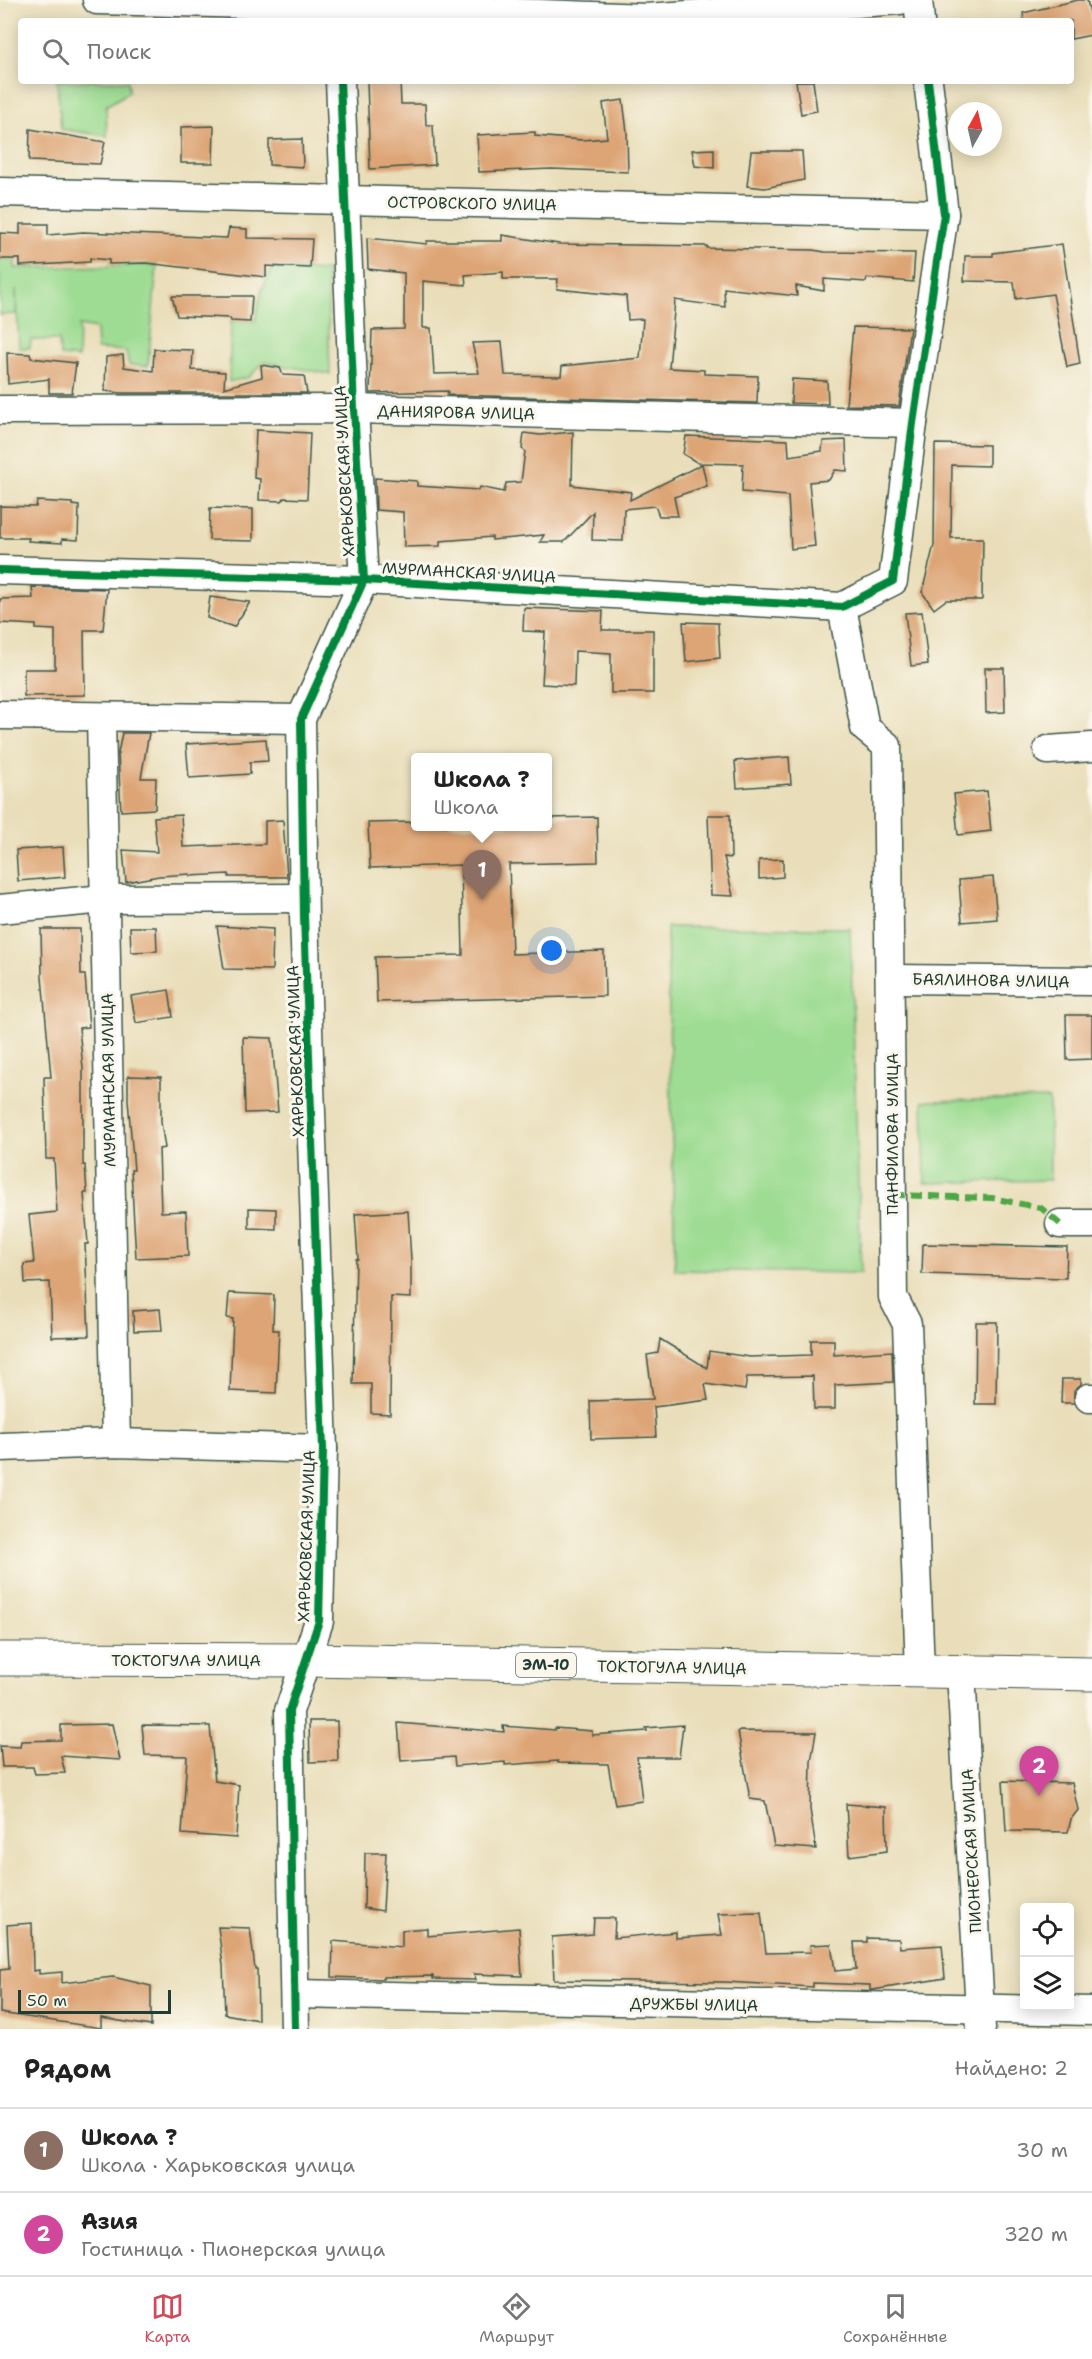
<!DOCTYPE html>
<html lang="ru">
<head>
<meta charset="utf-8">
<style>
	:root { --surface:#fff; --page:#f6f6f6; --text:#222; --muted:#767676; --line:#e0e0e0; --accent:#d1495b }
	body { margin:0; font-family:"Shantell Sans",sans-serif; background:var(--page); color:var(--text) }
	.controls { position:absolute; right:18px; bottom:18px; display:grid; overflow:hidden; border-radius:6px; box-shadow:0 3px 15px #0003 }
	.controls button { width:54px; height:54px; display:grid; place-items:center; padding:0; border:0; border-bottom:2px solid var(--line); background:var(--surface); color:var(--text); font:30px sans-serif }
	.compass { position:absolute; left:948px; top:102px; width:54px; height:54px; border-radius:50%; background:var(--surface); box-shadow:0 3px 15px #0003; rotate:8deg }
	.scale { position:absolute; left:18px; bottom:15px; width:153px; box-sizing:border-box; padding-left:6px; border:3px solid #1f3d34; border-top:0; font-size:16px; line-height:21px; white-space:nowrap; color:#1f3d34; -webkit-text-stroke:4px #fbf7ec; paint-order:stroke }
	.you { position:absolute; left:552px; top:951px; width:21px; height:21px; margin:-15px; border:4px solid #fff; border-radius:50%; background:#1a73e8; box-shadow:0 0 0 9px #1a73e833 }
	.badge { display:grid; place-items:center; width:39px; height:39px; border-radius:50%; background:var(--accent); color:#fff; font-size:20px; font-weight:700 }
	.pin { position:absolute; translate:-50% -50px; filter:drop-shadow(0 2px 3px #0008) }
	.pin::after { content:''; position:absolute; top:32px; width:21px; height:18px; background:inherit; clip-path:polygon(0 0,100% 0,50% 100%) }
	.popup { position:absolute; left:411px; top:753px; width:141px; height:78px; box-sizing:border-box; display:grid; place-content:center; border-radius:6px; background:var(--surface); filter:drop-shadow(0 2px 4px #0005); font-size:20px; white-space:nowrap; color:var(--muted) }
	.popup b { font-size:22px; color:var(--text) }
	.popup::after { content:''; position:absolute; left:50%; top:100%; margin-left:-12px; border:12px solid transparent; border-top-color:var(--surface) }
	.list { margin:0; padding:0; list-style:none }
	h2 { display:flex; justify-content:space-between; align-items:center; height:78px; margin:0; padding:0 24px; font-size:26px }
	h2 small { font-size:20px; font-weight:400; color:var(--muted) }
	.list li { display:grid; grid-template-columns:39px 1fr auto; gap:18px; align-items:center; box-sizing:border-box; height:84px; padding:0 24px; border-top:2px solid var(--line) }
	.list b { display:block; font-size:22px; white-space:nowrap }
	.list p { margin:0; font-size:20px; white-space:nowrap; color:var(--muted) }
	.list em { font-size:20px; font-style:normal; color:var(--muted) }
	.icon { flex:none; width:33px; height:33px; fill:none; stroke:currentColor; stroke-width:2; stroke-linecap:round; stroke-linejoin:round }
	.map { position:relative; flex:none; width:1092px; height:2029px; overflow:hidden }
	.search { position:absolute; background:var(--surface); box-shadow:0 3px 15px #0003; left:18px; right:18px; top:18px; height:66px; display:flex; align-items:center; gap:15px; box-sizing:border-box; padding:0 21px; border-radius:6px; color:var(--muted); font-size:22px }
	.sheet { height:246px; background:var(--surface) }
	nav { display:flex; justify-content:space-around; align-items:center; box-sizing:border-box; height:84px; border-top:2px solid var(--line); background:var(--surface); font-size:16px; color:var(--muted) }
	nav a { display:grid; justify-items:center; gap:3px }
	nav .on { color:var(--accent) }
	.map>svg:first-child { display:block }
	.green { fill:#9ddc92; stroke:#5e8c63; stroke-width:1.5 }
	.building { fill:#dda475; fill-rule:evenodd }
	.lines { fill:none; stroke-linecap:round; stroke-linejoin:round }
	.minor-casing { stroke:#3d5548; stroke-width:31 }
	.highway-casing { stroke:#3d5548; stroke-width:35 }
	.minor { stroke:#fff; stroke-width:28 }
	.highway { stroke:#fff; stroke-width:33 }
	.quiet { stroke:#4fa644; stroke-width:6; stroke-dasharray:12 6; stroke-linecap:butt }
	.cycleway-casing { stroke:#fbf7ec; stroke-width:11 }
	.cycleway { stroke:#00873e; stroke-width:8 }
	.labels { text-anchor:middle; stroke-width:6; stroke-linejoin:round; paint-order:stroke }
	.shield { fill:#fbf7ec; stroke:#61756b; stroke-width:1.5 }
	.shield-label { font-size:15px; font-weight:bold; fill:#1f3d34 }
	.street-label { font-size:16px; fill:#1f3d34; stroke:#fbf7ec }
</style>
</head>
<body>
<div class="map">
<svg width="1092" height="2029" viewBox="0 0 1092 2029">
	<rect width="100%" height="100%" fill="#fbf7ec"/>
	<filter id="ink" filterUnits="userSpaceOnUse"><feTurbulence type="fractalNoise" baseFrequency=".0167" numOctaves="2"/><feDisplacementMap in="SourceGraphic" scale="12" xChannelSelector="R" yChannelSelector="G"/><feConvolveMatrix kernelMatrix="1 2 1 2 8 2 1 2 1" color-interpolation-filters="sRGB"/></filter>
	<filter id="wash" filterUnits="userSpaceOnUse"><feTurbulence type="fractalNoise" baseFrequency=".008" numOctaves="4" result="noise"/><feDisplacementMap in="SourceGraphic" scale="24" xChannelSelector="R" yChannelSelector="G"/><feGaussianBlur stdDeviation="1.35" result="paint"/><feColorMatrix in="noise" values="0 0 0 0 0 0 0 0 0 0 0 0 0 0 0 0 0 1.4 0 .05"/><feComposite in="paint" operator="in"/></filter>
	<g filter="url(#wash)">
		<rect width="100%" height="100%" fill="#e9deb9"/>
		<g class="green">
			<polygon points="57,81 128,81 129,92 106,106 107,136 61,129"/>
			<polygon points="0,259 15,259 15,268 157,265 148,366 129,365 126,351 97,349 96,329 79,326 78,358 60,356 59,340 31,340 30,348 19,348 16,289 16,314 0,315"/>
			<polygon points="272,268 327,271 330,374 264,362 249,377 229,382 231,321 255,321 262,289"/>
			<polygon points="667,927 850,928 861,1273 675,1270"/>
			<polygon points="1049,1099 1050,1180 925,1183 923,1101"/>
		</g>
		<g id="blocks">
			<g class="building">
				<polygon points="1078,0 1087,0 1092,21 1092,35 1071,39 1071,21 1024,21 1023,13"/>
				<polygon points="367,81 400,81 401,104 425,104 426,125 433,125 435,165 370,169"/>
				<polygon points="796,81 813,81 817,111 801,114"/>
				<polygon points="623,100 627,132 628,172 552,169 479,172 477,135 535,132 535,136 582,140 607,138 603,103"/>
				<polygon points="214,126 213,163 181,163 181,127"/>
				<polygon points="30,129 105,142 100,164 29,161"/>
				<polygon points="302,139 303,167 269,165 269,140"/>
				<polygon points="714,149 714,168 695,166 692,150"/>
				<polygon points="751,151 802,151 804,180 765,188 747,186"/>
				<polygon points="20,224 48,224 48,235 83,232 227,238 229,228 247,229 247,238 312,239 310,268 266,266 266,277 146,263 109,264 109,260 90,258 90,262 20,266 20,259 0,259 0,233 20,234"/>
				<path d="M502 235 559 244 707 246V248L813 250 825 252 915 253 913 282 867 278 866 282 824 279V291L796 286 797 296 724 288 725 307 675 300 669 368 704 370V374L758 376 757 403 447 395 448 391 370 393 372 330 404 329V273L368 269 367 238 427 244V241H502ZM503 272V279H558L557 289 626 296 628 320 643 319 640 358 562 366 561 376 505 375 502 342 472 343 479 373 434 374 431 328H423V281L466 285 465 275Z"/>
				<polygon points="1062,244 1080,364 1067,367 1053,294 1016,299 1014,282 964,281 965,256 993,256 993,253"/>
				<polygon points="172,296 252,296 250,322 231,321 230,318 177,316"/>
				<polygon points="853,327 910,328 899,406 846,405"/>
				<polygon points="154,349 193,350 192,370 225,372 224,388 262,377 261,365 280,368 283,375 304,376 307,393 121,393 105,391 106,357 123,355 124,367 153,371"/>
				<polygon points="7,353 30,354 31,358 76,363 72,393 49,393 49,379 8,384"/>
				<polygon points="792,379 827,381 828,404 791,403"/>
				<polygon points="256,430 310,433 307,499 284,498 282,501 259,500 260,479 254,478"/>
				<polygon points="573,432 572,485 631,492 630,500 702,464 707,486 674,497 678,516 659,516 655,506 624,509 623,541 592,540 593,512 564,542 540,542 544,535 492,540 492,537 440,541 440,546 404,547 403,512 376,510 375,478 417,481 417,486 479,490 480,487 504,492 506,483 521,482 525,451 522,449 524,433 540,435"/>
				<polygon points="686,436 788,440 789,456 822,451 823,441 846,440 847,471 835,470 829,480 809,482 815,546 791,549 788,496 742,492 743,464 698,463 683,454"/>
				<polygon points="935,444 989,445 989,466 952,465 951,538 983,538 982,600 946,600 934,609 922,592 934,545"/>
				<polygon points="37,501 72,503 72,505 79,506 78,540 62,539 62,543 28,541 29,538 0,538 0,506 36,507"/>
				<polygon points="210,508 253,509 253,541 209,540"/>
				<polygon points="32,587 107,589 103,630 84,630 85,695 24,696 24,669 55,669 55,630 36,629 36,625 0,623 0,599 33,598"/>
				<polygon points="210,597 250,602 234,627 207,618"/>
				<polygon points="524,608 603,611 602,630 653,630 653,693 611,693 611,653 575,651 574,686 542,684 545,632 523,631"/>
				<polygon points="922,612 928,664 911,666 905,613"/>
				<polygon points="683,622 718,623 720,658 686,662"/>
				<polygon points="985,668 1004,668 1005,712 986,713"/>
				<polygon points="122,733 149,733 141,778 156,778 155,809 121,811 118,753"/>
				<polygon points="266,739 268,761 250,762 250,774 189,778 186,744"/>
				<polygon points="789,757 791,784 737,788 735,761"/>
				<polygon points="987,791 991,831 958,835 954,794"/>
				<polygon points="181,815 183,847 265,844 265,821 283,820 287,877 229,877 229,874 190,876 190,874 159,876 126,882 123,850 157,852 154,817"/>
				<polygon points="708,815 730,815 731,858 724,857 733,896 711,895"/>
				<polygon points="597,817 598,862 509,864 512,954 604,951 605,996 377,1002 375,957 463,955 461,865 370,868 368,823 416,822 416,826 548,826 548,818"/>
				<polygon points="63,847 65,877 18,881 16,850"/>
				<polygon points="783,859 783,877 759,879 759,860"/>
				<polygon points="993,877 997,919 962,922 959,880"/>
				<polygon points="217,926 273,929 272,970 224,969"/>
				<polygon points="130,927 156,927 157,951 131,952"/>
				<polygon points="41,929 80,929 81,975 85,975 89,1027 79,1028 83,1068 83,1165 85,1165 87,1193 84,1193 88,1244 85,1244 89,1336 52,1337 50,1282 25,1283 24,1264 34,1263 29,1215 57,1212 54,1159 46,1159 44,1077 51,1077 42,977"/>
				<polygon points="169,990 173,1017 136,1023 131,996"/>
				<polygon points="1066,1015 1092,1015 1092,1059 1067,1060"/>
				<polygon points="243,1037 272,1038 278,1112 245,1113"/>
				<polygon points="128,1076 161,1077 161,1122 165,1148 159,1149 161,1212 186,1211 188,1256 136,1258 131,1170 134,1170 128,1100"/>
				<polygon points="249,1208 276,1209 276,1229 249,1228"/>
				<polygon points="408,1211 411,1260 411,1298 391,1297 390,1414 371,1413 371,1384 353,1384 356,1259 358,1259 355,1214"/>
				<polygon points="923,1244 1067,1247 1066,1278 922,1274"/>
				<polygon points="229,1293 274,1295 273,1330 279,1330 276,1393 230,1391 233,1319 227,1318"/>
				<polygon points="160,1309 162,1330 134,1331 133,1311"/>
				<polygon points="976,1322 997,1322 996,1404 975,1404"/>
				<polygon points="660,1339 707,1368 709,1351 750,1357 811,1355 811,1340 834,1340 834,1355 892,1351 893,1382 835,1385 835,1409 814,1409 813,1376 747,1377 745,1390 705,1384 708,1400 654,1407 656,1437 591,1439 590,1401 653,1399 647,1355 658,1353"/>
				<polygon points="1062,1379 1081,1379 1081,1384 1074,1390 1074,1403 1061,1403"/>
				<polygon points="309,1721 337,1721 338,1761 310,1762"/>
				<polygon points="398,1723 504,1732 503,1726 555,1730 555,1728 592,1731 592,1735 647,1731 646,1728 683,1725 679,1757 637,1757 642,1801 615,1805 608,1764 558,1763 558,1761 505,1765 505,1762 455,1766 454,1757 401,1761"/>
				<polygon points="112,1724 120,1760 61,1756 65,1773 35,1774 33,1767 2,1767 0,1746 20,1747 21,1741 61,1740 61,1725"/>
				<polygon points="142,1725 210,1726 215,1781 239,1785 236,1838 182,1834 187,1756 145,1755"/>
				<polygon points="738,1731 816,1732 811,1762 810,1809 816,1849 774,1846 765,1801 750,1799"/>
				<polygon points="1003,1781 1072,1783 1078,1810 1071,1819 1068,1832 1006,1831"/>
				<polygon points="846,1804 886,1807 887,1851 849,1856"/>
				<polygon points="365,1853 386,1853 383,1911 364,1908"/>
				<polygon points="761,1913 766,1953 811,1952 810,1945 831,1944 835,1971 856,1969 854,1942 867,1942 867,1938 899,1939 900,1948 942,1945 945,1978 873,1990 870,1990 870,1985 813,1983 813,1987 725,1982 554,1980 552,1937 593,1934 594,1918 615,1918 614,1938 676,1932 676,1938 722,1935 718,1914"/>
				<polygon points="32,1923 33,1971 39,1970 39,1974 62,1972 62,1983 113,1977 151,1986 151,2026 101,2018 101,2028 0,2013 0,1970 9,1969 7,1925"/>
				<polygon points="218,1927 250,1928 255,1969 257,1969 258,2020 225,2014 223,1965"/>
				<polygon points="427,1928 427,1936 519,1928 522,1976 474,1974 475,1980 433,1979 433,1976 383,1977 383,1979 332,1977 333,1941 402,1947 402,1930"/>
			</g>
		</g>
	</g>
	<g filter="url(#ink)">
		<use href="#blocks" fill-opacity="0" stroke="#3d5548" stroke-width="1.5"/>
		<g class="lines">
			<g class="minor-casing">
				<g id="minor">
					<polyline points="97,0 336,6 646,18 900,0"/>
					<polyline points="918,0 920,21"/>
					<polyline points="0,192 944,214"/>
					<polyline points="0,410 354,409 913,423"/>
					<polyline points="0,570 364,580 842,607 893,581 913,423 944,214 928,81"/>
					<polyline points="842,607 865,728 887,746 893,1297 907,1324 920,1671"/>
					<polyline points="0,715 301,719"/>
					<polyline points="101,717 116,1443"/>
					<polyline points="1048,750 1092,747"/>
					<polyline points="0,909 104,899 303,898"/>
					<polyline points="891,979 1092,981"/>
					<polyline points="1060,1224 1092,1224"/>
					<polyline points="1089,1398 1092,1398"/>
					<polyline points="0,1447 116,1443 323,1449"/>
					<polyline points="961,1672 981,2029"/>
					<polyline points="296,1994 1092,2011"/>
					<polyline points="295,2029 289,1711 319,1621 323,1449 304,916 301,719 364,580 354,409 340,81"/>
				</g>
			</g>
			<g class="highway-casing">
				<polyline id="highway" points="0,1659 307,1660 1092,1674"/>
			</g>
			<use href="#minor" class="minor"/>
			<use href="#highway" class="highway"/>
			<polyline class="quiet" points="893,1195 992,1198 1041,1208 1060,1224"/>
			<g class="cycleway-casing">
				<g id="cycleway">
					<polyline points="0,570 364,580 842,607 893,581 913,423 944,214 928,81"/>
					<polyline points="295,2029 289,1711 319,1621 323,1449 304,916 301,719 364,580 354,409 340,81"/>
				</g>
			</g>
			<use href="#cycleway" class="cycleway"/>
		</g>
	</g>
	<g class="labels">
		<rect class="shield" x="516" y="1653" width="60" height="24" rx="4.5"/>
		<g class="shield-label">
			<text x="546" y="1670">ЭМ-10</text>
		</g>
		<g class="street-label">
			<text transform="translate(472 203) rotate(1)" y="6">ОСТРОВСКОГО УЛИЦА</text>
			<text transform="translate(456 412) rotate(1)" y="6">ДАНИЯРОВА УЛИЦА</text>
			<text transform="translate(344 471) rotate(-93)" y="6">ХАРЬКОВСКАЯ УЛИЦА</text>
			<text transform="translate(469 572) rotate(3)" y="6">МУРМАНСКАЯ УЛИЦА</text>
			<text transform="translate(991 980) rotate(1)" y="6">БАЯЛИНОВА УЛИЦА</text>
			<text transform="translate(295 1051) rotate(-92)" y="6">ХАРЬКОВСКАЯ УЛИЦА</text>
			<text transform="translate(108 1080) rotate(-91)" y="6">МУРМАНСКАЯ УЛИЦА</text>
			<text transform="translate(892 1134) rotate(-90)" y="6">ПАНФИЛОВА УЛИЦА</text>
			<text transform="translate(306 1536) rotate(-88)" y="6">ХАРЬКОВСКАЯ УЛИЦА</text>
			<text x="186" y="1666">ТОКТОГУЛА УЛИЦА</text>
			<text transform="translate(672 1667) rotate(1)" y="6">ТОКТОГУЛА УЛИЦА</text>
			<text transform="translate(971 1851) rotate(-93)" y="6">ПИОНЕРСКАЯ УЛИЦА</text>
			<text transform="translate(694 2004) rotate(1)" y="6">ДРУЖБЫ УЛИЦА</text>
		</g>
	</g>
</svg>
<div class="controls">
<button><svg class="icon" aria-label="locate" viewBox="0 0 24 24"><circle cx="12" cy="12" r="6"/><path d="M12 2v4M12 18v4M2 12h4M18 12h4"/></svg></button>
<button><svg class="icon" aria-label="layers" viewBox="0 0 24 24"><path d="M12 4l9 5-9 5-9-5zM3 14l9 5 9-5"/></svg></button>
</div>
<svg class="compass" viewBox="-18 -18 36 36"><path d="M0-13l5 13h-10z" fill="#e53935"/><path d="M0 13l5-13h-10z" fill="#767676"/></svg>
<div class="scale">50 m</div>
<div class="you"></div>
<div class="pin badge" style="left:482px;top:900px;background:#8d6e63">1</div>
<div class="popup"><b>Школа ?</b>Школа</div>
<div class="pin badge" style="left:1039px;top:1796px;background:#d1479c">2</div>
<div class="search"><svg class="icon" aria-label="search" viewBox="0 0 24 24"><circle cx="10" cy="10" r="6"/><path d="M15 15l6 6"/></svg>Поиск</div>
</div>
<section class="sheet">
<h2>Рядом<small>Найдено: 2</small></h2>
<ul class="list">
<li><span class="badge" style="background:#8d6e63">1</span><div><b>Школа ?</b><p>Школа · Харьковская улица</p></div><em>30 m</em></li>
<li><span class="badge" style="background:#d1479c">2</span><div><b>Aзия</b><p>Гостиница · Пионерская улица</p></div><em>320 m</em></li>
</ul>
</section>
<nav>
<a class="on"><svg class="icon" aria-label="map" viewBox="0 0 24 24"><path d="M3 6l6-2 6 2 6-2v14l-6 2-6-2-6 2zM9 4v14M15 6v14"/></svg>Карта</a>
<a><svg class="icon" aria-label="directions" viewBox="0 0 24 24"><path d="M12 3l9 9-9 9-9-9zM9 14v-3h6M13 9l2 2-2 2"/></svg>Маршрут</a>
<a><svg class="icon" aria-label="saved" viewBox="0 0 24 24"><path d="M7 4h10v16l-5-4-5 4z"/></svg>Сохранённые</a>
</nav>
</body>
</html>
